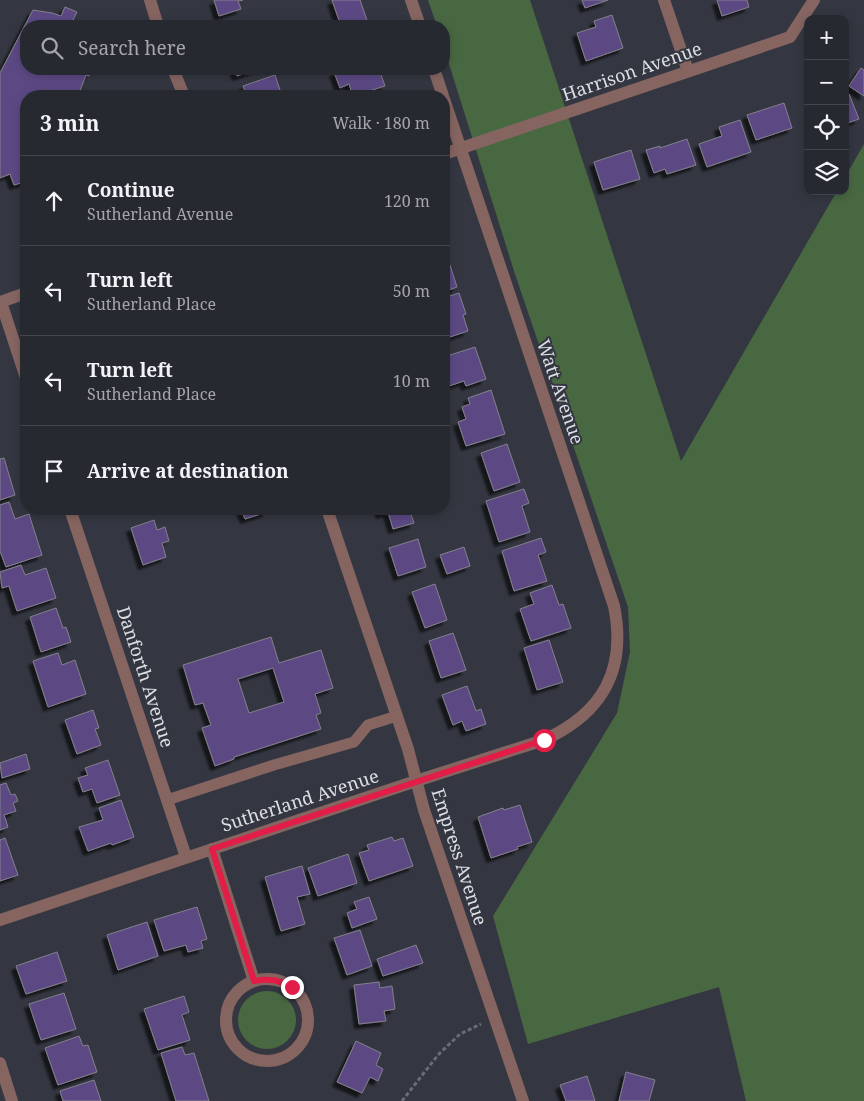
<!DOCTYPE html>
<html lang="en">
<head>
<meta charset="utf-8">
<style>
	:root { --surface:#272931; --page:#33353d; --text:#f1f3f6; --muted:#a4a6ab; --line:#43454d }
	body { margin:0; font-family:"Noto Serif",serif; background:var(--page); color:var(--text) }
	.controls { position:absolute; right:15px; top:15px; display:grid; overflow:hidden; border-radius:10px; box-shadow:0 2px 8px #0003 }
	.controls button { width:45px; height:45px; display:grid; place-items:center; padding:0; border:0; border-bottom:1px solid var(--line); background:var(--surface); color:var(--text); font:25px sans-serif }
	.stop { position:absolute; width:15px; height:15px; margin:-11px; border:4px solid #e11d48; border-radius:50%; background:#fff }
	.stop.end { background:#e11d48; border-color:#fff; box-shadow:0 1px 5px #0008 }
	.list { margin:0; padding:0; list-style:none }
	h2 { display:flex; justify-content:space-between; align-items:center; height:65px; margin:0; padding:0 20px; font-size:21px }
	h2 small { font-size:16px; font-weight:400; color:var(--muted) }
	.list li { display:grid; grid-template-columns:32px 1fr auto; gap:15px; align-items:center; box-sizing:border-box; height:90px; padding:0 20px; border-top:1px solid var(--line) }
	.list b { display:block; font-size:19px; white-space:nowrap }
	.list p { margin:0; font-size:16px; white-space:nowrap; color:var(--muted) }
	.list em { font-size:16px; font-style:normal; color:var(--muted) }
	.icon { flex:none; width:28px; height:28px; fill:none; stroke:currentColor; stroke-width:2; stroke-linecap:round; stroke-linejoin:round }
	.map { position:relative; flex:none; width:864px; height:1101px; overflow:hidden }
	.search { position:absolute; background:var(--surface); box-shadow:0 2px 8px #0003; left:20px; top:20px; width:430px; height:55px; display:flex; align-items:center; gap:12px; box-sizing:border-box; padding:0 18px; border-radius:20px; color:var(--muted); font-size:19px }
	.panel { position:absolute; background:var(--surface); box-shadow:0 2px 8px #0003; left:20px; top:90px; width:430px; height:425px; border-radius:20px }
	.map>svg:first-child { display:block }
	.green { fill:#486842 }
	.building { fill:#5c4a84; stroke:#83808b; fill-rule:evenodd; filter:url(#shadow) }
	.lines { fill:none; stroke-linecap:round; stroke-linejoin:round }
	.path { stroke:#6a6c75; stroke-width:3; stroke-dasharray:4 2.5; stroke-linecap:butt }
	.lane { stroke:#866561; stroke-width:11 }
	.street { stroke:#866561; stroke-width:12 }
	.route { stroke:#e11d48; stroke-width:6 }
	.labels { text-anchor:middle; stroke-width:4; stroke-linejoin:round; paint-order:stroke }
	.street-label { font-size:18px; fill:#dcdee4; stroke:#343741 }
</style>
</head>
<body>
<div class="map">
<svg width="864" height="1101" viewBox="0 0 864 1101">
	<defs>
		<filter id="shadow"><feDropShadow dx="-4.5" dy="4.5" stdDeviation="1" flood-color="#0009"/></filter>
	</defs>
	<rect width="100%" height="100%" fill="#343741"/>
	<g class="green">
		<polygon points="428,0 530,0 681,461 837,191 845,191 845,177 864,144 864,1101 746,1101 719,987 528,1044 493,916 617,713 630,652 628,607 515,274 444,48 444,26 437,26"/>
		<circle cx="267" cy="1020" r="29"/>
	</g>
	<g class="building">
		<polygon points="214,0 243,0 238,1 241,9 219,16"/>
		<polygon points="332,0 360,0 369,26 341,26"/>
		<polygon points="582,0 608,0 585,8"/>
		<polygon points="717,0 747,0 749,7 722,16"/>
		<polygon points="65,7 77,12 72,22 82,26 26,26 26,69 91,69 89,76 86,75 78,96 26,96 26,179 25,182 14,185 10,174 0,178 0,73 33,10 52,13 61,16"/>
		<polygon points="612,15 623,48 586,61 577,33 596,27 594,21"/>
		<polygon points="861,68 864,70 864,96 849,86"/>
		<polygon points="234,69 258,69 237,76"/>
		<polygon points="344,69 379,69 385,86 353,96 349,84 340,88 334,72"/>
		<polygon points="275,75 282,96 247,96 243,86"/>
		<polygon points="849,94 859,119 845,124 845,95"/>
		<polygon points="784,103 792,128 756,140 747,115"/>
		<polygon points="740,120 751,152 707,167 699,144 722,136 719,127"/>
		<polygon points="687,139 696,165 667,174 665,169 654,173 646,150 660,146 660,148"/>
		<polygon points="631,150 640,179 603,190 594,162"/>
		<polygon points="450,265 457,287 444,292 444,267"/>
		<polygon points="459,293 466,314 463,315 468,331 444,339 444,298"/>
		<polygon points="475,347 486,379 466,386 464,381 446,387 444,381 444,357"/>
		<polygon points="491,390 505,434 466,446 458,422 466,419 462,407 470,404 468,398"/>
		<polygon points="507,444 520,482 494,491 481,453"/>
		<polygon points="4,458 15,495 0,500 0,459"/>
		<polygon points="524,489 529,503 522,506 530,532 499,542 486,501"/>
		<polygon points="9,502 15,519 29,514 42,555 6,567 0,551 0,505"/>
		<polygon points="241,509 266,509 267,512 245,519"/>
		<polygon points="379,509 409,509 414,523 393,529 388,512 381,514"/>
		<polygon points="154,520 157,530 165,527 169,541 162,543 166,557 143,565 131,528"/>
		<polygon points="541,538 546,552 538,555 547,581 514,591 502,551"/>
		<polygon points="418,539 426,567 398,576 389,548"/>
		<polygon points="464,547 470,566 447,574 440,555"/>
		<polygon points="21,565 25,575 46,568 56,598 17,611 9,586 2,588 0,572"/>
		<polygon points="435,584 447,620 425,628 412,592"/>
		<polygon points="552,585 559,605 563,604 571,628 531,641 520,609 534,604 530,593"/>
		<polygon points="56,608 63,628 66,627 71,642 41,652 30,617"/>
		<polygon points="453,633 466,670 441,678 429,641"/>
		<path d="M271 637 279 663 321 650 333 688 315 694 321 713 316 715 321 729 234 757V759L215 766 202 728 211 725 203 703 195 705 183 665ZM273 668 284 702 249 713 238 679Z"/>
		<polygon points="549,640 563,682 537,690 524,648"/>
		<polygon points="58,653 62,665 75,660 86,694 48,707 33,661"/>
		<polygon points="467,686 476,711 481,709 486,724 466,731 462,721 453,725 442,695"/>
		<polygon points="93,710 99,728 95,729 101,745 77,754 65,720"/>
		<polygon points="26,754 30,769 2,778 0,763"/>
		<polygon points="108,760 120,795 97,803 92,789 83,792 78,778 88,775 85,768"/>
		<polygon points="6,783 11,795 15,794 18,801 13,803 16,811 4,815 8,827 0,830 0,785"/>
		<polygon points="121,800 134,837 112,845 111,843 88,851 79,827 103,820 99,808"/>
		<polygon points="520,805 532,842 517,847 518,849 491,858 478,817 503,808 504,810"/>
		<polygon points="392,837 394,841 403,838 413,866 369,881 359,853 369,850 367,845"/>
		<polygon points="5,838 18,875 0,881 0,840"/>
		<polygon points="348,854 357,883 318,896 308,868"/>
		<polygon points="302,866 310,894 297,897 305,924 281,931 265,877"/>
		<polygon points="369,897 377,919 352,928 347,913 357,909 354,902"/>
		<polygon points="197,907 207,939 201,941 203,948 188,952 186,945 164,951 154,920"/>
		<polygon points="147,922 158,956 118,970 107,935"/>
		<polygon points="360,930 372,966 347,975 334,938"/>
		<polygon points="416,945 423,963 383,976 377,959"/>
		<polygon points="57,952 67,981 26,994 16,966"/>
		<polygon points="379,982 380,988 392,986 395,1009 384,1011 386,1021 359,1024 354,985"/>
		<polygon points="64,993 76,1029 41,1040 29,1004"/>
		<polygon points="184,996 189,1012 182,1015 190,1040 158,1050 144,1009"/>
		<polygon points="79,1036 83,1046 88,1045 97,1072 58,1085 45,1048"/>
		<polygon points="356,1041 381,1053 376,1065 383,1069 378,1081 370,1077 362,1093 337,1082"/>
		<polygon points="182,1047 185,1055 194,1053 209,1101 176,1101 161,1053"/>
		<polygon points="626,1072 655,1080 649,1101 619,1101"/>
		<polygon points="587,1076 595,1101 566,1101 560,1085"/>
		<polygon points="94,1080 101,1101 63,1101 60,1091"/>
	</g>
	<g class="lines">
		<polyline class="path" points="402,1101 438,1055 460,1034 481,1024"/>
		<polyline class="lane" points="167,800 274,765 354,742 368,725 397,716"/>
		<g class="street">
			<polyline points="150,0 158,26"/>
			<polyline points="411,0 420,26"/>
			<polyline points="664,0 688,71"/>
			<polyline points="173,69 184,96"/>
			<polyline points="434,69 443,96"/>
			<polyline points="444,154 790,37 814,0"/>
			<polyline points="0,302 26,293"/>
			<polyline points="1,302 26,378"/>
			<polyline points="70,509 186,857"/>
			<polyline points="327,509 408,749 424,810 523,1101"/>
			<polyline points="212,849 254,981"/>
			<path d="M0 920 416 781 544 740C603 713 627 670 614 606L444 99"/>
			<circle cx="267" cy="1020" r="41"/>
			<polyline points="0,1063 12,1101"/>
		</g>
	</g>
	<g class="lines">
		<path class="route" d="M292 987C279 980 269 978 254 981L212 849 544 740"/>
	</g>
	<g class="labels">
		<g class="street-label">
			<text transform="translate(632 72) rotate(-19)" y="6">Harrison Avenue</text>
			<text transform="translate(560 392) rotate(71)" y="6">Watt Avenue</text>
			<text transform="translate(145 677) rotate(72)" y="6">Danforth Avenue</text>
			<text transform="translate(300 801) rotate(-18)" y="6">Sutherland Avenue</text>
			<text transform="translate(459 857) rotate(72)" y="6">Empress Avenue</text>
		</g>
	</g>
</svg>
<div class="controls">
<button>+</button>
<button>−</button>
<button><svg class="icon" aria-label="locate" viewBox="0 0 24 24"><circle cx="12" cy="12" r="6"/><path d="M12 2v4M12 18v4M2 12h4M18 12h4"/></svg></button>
<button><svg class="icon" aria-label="layers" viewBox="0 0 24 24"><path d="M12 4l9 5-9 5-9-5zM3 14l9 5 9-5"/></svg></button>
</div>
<div class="stop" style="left:544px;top:740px"></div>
<div class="stop end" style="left:292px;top:987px"></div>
<div class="search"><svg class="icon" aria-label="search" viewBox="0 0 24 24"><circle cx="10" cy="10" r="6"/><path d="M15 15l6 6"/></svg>Search here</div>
<section class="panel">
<h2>3 min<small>Walk · 180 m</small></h2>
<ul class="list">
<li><svg class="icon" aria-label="ahead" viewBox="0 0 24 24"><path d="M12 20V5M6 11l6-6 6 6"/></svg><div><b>Continue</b><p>Sutherland Avenue</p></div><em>120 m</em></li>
<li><svg class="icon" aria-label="left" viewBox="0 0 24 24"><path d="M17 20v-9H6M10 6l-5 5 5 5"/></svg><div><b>Turn left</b><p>Sutherland Place</p></div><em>50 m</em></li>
<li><svg class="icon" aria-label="left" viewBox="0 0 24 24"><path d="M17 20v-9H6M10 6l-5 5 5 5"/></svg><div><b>Turn left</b><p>Sutherland Place</p></div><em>10 m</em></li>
<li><svg class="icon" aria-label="arrive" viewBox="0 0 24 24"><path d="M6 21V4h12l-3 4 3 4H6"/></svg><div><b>Arrive at destination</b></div></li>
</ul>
</section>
</div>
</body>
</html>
